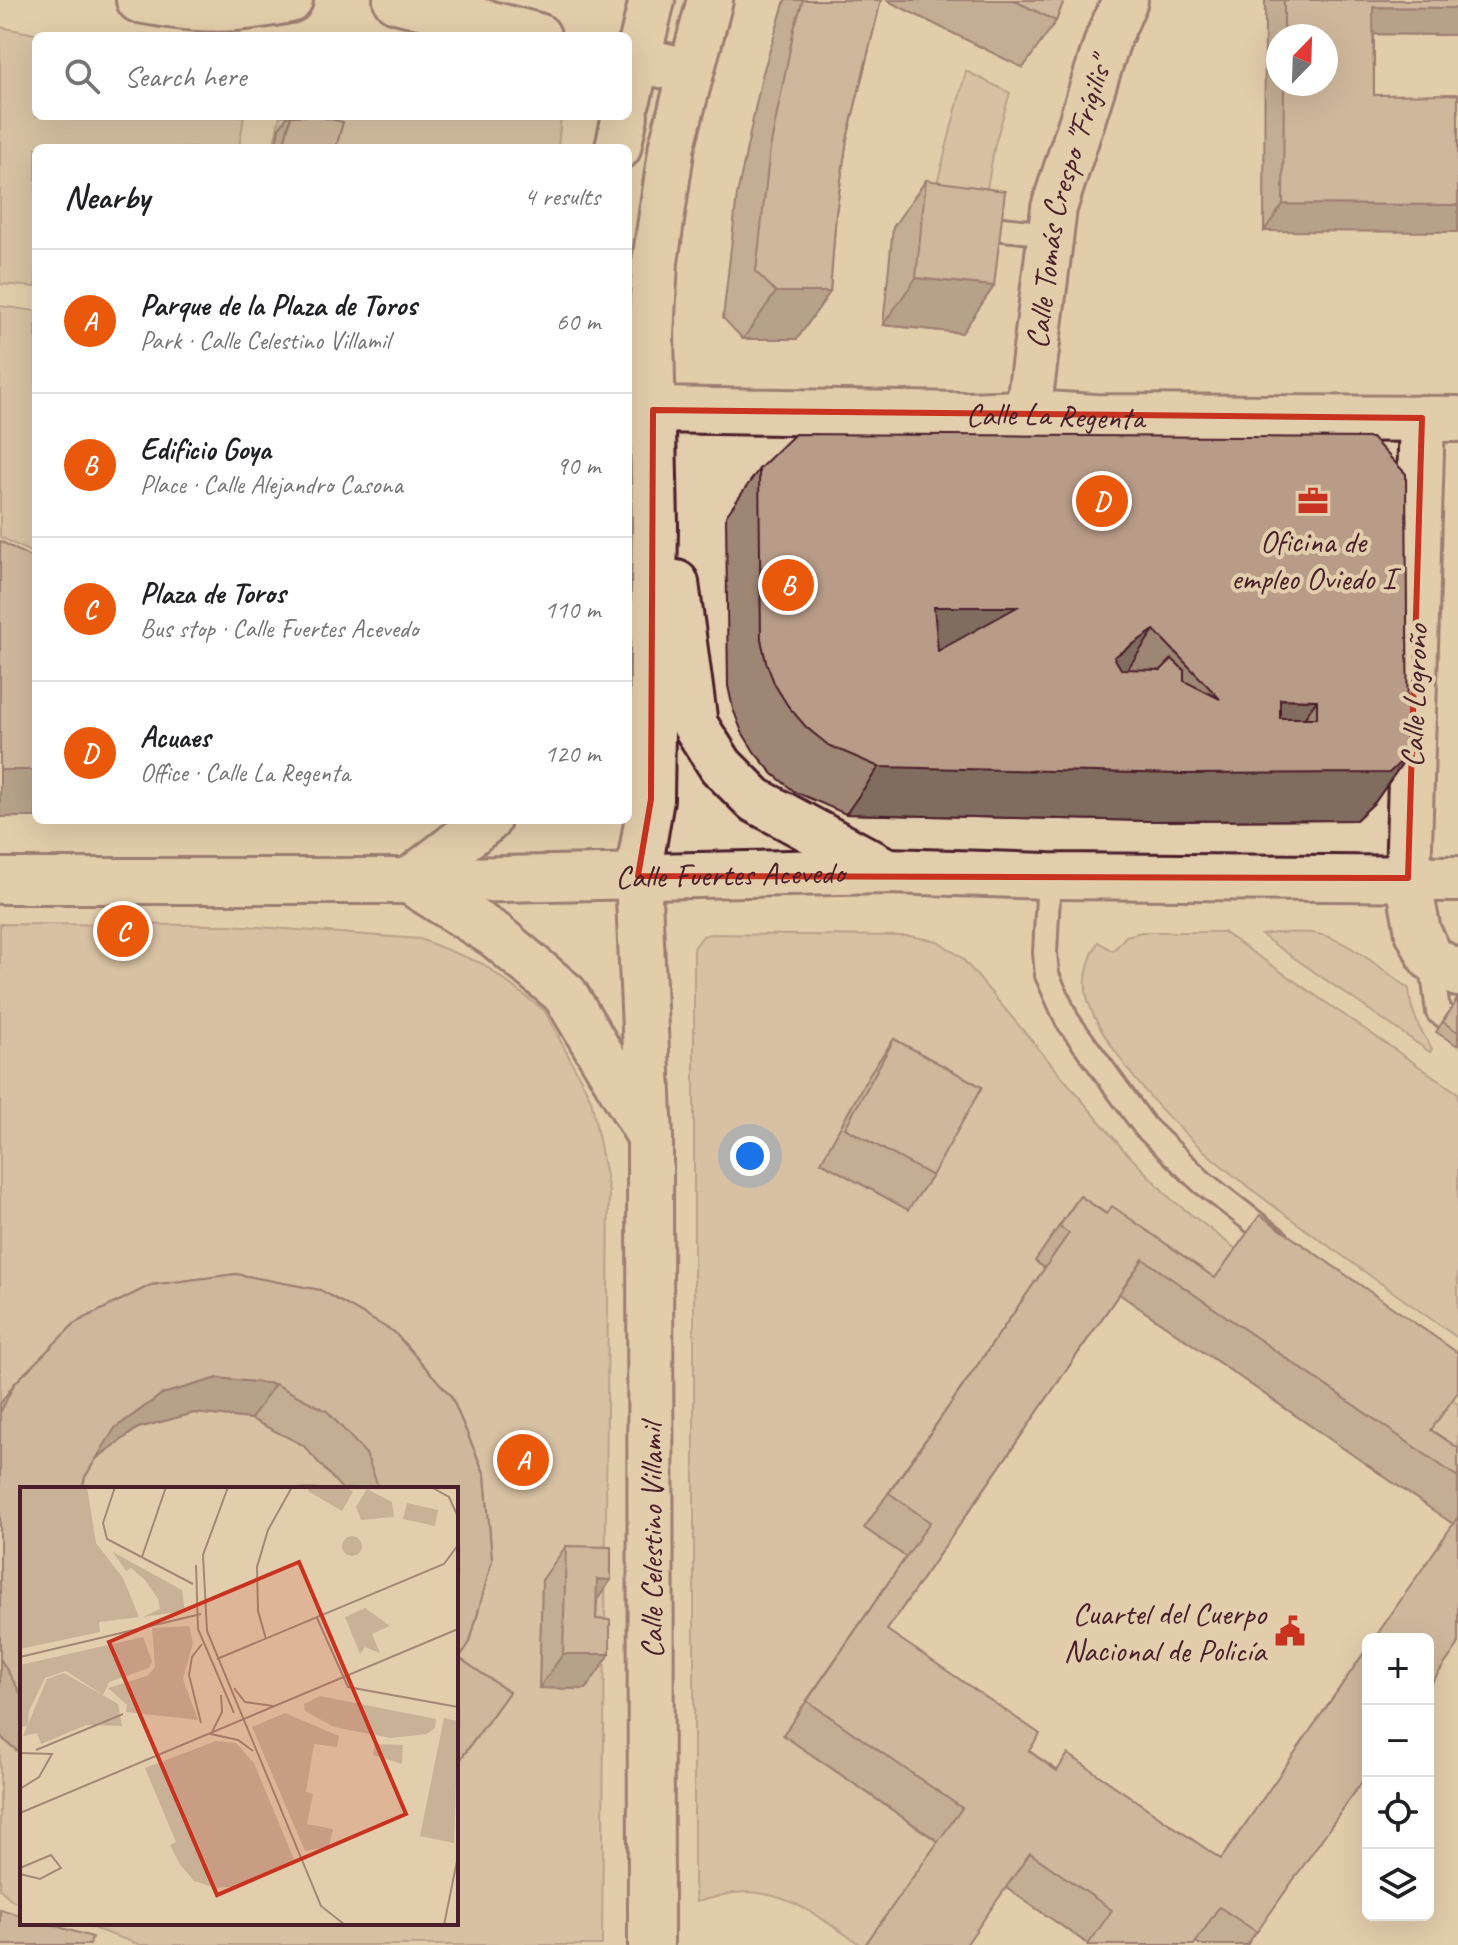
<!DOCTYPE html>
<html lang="en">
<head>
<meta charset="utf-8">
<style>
	:root { --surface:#fff; --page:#f6f6f6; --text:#202124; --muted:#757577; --line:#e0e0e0; --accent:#ea580c }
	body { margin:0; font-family:Caveat,sans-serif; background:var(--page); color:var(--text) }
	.controls { position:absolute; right:24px; bottom:24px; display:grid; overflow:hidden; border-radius:12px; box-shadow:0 8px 32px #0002 }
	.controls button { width:72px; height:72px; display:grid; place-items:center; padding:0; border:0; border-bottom:2px solid var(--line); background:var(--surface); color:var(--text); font:40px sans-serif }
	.compass { position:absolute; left:1266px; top:24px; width:72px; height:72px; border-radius:50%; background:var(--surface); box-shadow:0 8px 32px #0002; rotate:23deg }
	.you { position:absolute; left:750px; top:1156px; width:28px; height:28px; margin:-20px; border:6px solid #fff; border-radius:50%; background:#1a73e8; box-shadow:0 0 0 12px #1a73e833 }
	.badge { display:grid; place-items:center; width:52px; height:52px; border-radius:50%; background:var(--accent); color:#fff; font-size:26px; font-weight:700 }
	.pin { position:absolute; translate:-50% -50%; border:4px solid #fff; box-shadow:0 2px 8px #0006 }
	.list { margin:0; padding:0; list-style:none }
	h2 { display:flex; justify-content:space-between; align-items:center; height:104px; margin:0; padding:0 32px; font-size:34px }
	h2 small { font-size:26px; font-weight:400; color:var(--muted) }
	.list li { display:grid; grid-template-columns:52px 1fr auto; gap:24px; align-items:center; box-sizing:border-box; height:144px; padding:0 32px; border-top:2px solid var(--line) }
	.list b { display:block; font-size:30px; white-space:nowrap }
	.list p { margin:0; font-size:26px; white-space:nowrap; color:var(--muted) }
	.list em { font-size:26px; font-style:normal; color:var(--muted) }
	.icon { flex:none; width:44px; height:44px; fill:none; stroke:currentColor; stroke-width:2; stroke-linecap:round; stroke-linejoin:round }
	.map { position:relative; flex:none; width:1458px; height:1945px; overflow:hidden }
	.search { position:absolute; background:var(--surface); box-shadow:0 8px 32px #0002; left:32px; top:32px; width:600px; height:88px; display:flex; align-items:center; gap:20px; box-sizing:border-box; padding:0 28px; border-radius:12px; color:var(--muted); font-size:30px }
	.panel { position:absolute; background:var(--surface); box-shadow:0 8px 32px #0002; left:32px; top:144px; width:600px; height:680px; border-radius:12px }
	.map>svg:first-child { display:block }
	.green { fill:#c9b197; stroke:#8a6861; stroke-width:2 }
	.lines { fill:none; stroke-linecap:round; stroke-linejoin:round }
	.service-casing { stroke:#4a1f2b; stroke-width:28 }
	.minor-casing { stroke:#4a1f2b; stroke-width:50 }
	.secondary-casing { stroke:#4a1f2b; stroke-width:50 }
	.trunk-casing { stroke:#4a1f2b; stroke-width:50 }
	.service { stroke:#e2cdac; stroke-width:22 }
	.minor { stroke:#e2cdac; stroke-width:44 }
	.secondary { stroke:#e2cdac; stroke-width:44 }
	.trunk { stroke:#e2cdac; stroke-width:44 }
	.wall { fill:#9e8675; stroke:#4a1f2b; stroke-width:2; fill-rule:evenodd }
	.shaded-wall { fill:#816d5f; stroke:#4a1f2b; stroke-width:2 }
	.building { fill:#b89c88; stroke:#4a1f2b; stroke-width:2; fill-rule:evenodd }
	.marked { fill:none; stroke:#c8321e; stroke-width:6; stroke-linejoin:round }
	.labels { text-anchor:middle; stroke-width:8; stroke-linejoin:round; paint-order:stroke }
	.street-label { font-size:32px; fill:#4a1f2b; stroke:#e2cdac }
	.poi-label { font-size:32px; fill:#4a1f2b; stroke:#e2cdac }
	.inset-road { fill:none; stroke:#a58778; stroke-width:2 }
	.view { fill:#c8321e; fill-opacity:0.15; stroke:#c8321e; stroke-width:4 }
	.inset-edge { fill:none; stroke:#4a1f2b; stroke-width:4 }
</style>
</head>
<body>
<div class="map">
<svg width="1458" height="1945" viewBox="0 0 1458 1945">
	<rect width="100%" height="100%" fill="#e2cdac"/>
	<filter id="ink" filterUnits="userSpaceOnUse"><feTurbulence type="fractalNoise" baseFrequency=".0125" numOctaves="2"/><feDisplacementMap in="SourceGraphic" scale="16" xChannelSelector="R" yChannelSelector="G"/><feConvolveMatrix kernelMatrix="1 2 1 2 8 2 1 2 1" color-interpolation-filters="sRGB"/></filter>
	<g filter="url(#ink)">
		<g class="green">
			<polygon points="0,27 45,36 36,36 36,116 244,116 239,148 36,148 36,287 0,284"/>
			<polygon points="966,71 1010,93 995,144 983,210 933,199"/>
			<polygon points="280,116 561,116 558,148 273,148"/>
			<polygon points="0,306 36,311 36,555 0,537"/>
			<polygon points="0,924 231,925 420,939 483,964 545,1011 591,1099 609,1192 602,1945 141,1945 78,1923 456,1923 456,1489 22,1489 22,1904 12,1900 0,1889"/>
			<path d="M1142 932H1223L1458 1093V1338C1408 1303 1358 1267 1309 1232 1240 1182 1174 1134 1124 1064 1112 1046 1097 1027 1090 1006 1081 984 1087 962 1098 942L1113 951 1126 936Z"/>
			<path d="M1275 933C1287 933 1300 932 1312 933 1344 936 1383 970 1409 989L1411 1005 1419 1027 1432 1049 1430 1052 1261 935Z"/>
			<path d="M711 934 909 936 938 941 962 958 1123 1149 1171 1199 1236 1249 1191 1313 1035 1262 1045 1268 865 1527 906 1557 783 1735 938 1842 865 1945H861C822 1919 784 1887 734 1893 721 1895 708 1899 696 1902L694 1882V948L703 936Z"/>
			<polygon points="1452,1400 1458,1404 1458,1500 1407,1464"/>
		</g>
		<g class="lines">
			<g class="service-casing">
				<g id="service">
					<polyline points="973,226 1051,234"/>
					<polyline points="1049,876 1045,953 1047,975 1067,1020 1145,1127 1202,1182 1277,1240"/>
					<polyline points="1431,958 1438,1012 1458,1025"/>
				</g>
			</g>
			<g class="minor-casing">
				<g id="minor">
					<path d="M139 0C199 11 230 12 290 0"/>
					<polyline points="396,0 538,36"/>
					<polyline points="628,58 690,71"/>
					<path id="s1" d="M653 410 964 415 1028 413 1095 417 1458 419"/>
					<path id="s2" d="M1028 413 1054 208 1108 39 1125 0"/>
					<polyline points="1422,418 1408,878 1418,932 1431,958 1458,974"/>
				</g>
			</g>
			<g class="secondary-casing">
				<g id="secondary">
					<polyline points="628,99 652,0"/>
					<polyline points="618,148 625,116"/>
					<polyline points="676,583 695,725 721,766 755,800 887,871"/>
					<polyline points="488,820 409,881 495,935 565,994 647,1132"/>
					<polyline points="651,1945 650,1138 638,876 651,799 655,525 651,334 655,262 672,145 710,0"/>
				</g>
			</g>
			<g class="trunk-casing">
				<g id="trunk">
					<path id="s3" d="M0 881H409L887 871 1049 876 1458 879"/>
				</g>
			</g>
			<use href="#service" class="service"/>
			<use href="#minor" class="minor"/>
			<use href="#secondary" class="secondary"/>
			<use href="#trunk" class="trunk"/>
		</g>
		<g class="wall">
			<polygon points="785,0 881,0 847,139 836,213 830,292 797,339 743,339 723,318 737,195 762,76"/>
			<polygon points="886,0 1064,0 1056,21 1023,68"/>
			<path d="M1265 0H1458V35L1374 34V95L1264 231ZM1278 36H1326V84H1278Z"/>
			<polygon points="288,116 291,116 336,148 275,148 279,128"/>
			<polygon points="926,180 994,286 962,333 883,325 893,227"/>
			<polygon points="1372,438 1408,755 1375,802 1356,820 1150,821 846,814 795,792 773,774 755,753 742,732 733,709 728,686 726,516 759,469"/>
			<polygon points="1458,998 1458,1046 1436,1032"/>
			<polygon points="894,1039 932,1176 908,1210 821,1162 870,1073"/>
			<polygon points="1080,1196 1458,1448 1458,1645 1453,1524 1119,1294 887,1630 1029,1751 1057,1770 1221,1859 1368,1773 1247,1945 1200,1945 1196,1942 1088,1944 783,1735 906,1557 864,1528 1045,1268 1035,1261"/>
			<polygon points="236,1274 320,1290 394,1332 451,1396 485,1475 492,1560 470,1642 457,1661 459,1658 509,1692 456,1766 456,1489 342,1489 303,1445 251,1419 194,1413 138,1428 96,1459 85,1477 82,1489 22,1489 22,1755 2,1738 0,1734 0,1404 14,1384 75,1323 151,1285"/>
			<polygon points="566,1546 597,1601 596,1619 586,1689 539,1688 542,1580"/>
		</g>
		<g class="shaded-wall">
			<polygon points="1373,7 1458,8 1458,35 1355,34"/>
			<polygon points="1283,204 1458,205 1458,232 1264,231"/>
			<polygon points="916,278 994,286 962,333 883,325"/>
			<polygon points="776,292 830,292 797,339 743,339"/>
			<polygon points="934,607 1017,607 984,654 901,654"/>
			<polygon points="1154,630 1122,677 1114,657"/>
			<polygon points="1280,699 1317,700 1285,746 1247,746"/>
			<polygon points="1408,755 1375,802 1356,820 1150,821 846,814 879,767"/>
			<rect x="0" y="770" width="36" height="47"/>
			<polygon points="218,1378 275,1384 251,1419 194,1413 138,1428 91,1462 115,1428 162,1394"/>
			<polygon points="597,1579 611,1580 587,1614"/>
			<polygon points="563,1654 610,1654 586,1689 539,1688"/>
		</g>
		<g class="building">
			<polygon points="803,0 881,0 847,139 836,213 830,292 776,292 756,272 770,149 794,29"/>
			<polygon points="1013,0 1064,0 1056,21"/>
			<polygon points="1284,0 1458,0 1458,8 1373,7 1374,95 1458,94 1458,205 1283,204 1284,84 1326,84 1326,36 1284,36"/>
			<polygon points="291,116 316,116 343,122 336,148 283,148"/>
			<polygon points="926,180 1005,191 994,286 916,278"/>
			<path d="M795 434 1372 438 1406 474 1408 755 1389 773 1182 774 879 767 828 745 806 727 788 706 775 685 766 662 761 639 759 469ZM934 607H1017L938 651ZM1154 630 1220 699 1184 681V670L1172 659 1161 670 1121 669 1114 657ZM1280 699 1317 700V718H1280Z"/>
			<polygon points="0,541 36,560 36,770 0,770"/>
			<polygon points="1458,999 1458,1032 1443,1022"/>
			<polygon points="894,1039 982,1087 932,1176 845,1128"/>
			<polygon points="1080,1196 1106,1214 1112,1206 1215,1278 1260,1215 1458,1353 1458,1392 1431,1430 1458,1448 1458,1477 1143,1259 887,1630 1040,1734 1029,1751 1057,1771 1068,1754 1221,1859 1368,1647 1368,1773 1257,1932 1219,1907 1194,1945 1088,1945 1112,1910 1030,1853 966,1945 865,1945 962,1808 807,1701 930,1522 889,1493 1069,1233 1059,1227"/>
			<polygon points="236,1274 320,1290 394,1332 451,1396 485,1475 492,1560 470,1642 456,1663 456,1489 379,1489 366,1454 327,1411 275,1384 218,1378 162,1394 115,1428 85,1477 82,1489 22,1489 22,1696 0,1658 0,1413 14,1384 75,1323 151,1285"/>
			<polygon points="1458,1517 1458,1645 1428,1688 1428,1639 1374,1639"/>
			<polygon points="566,1546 611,1547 611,1580 597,1579 596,1619 610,1620 610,1654 563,1654"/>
			<polygon points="459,1658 509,1692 456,1765 456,1663"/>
			<polygon points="0,1909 22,1916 22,1923 46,1923 92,1937 90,1945 0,1945"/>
		</g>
	</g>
	<path d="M0 0H1458V1945H0ZM653 410 1422 418 1408 878 638 876 651 799Z" fill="#e2cdac" fill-opacity=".55" fill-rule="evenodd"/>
	<path class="marked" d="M653 410 1422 418 1408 878 638 876 651 799Z"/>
	<defs>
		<g id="office-bare" transform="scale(2.4)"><path d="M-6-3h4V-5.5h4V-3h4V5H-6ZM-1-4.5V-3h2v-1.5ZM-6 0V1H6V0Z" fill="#c8321e" stroke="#e2cdac" stroke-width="2.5" paint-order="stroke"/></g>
		<g id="civic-bare" transform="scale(2.4)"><path d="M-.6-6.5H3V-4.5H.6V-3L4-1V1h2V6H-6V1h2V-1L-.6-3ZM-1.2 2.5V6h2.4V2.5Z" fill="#c8321e" stroke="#e2cdac" stroke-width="2.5" paint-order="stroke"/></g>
	</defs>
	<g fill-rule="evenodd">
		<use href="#office-bare" x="1313" y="501"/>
		<use href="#civic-bare" x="1290" y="1631"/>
	</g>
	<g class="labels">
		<g class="street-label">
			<text dy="11" stroke="none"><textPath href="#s2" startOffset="214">Calle Tomás Crespo "Frígilis"</textPath></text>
			<text dy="11" stroke="none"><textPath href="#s1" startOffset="402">Calle La Regenta</textPath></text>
			<text transform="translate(1414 696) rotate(-88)" y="11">Calle Logroño</text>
			<text dy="11" stroke="none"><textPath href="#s3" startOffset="730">Calle Fuertes Acevedo</textPath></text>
			<text transform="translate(651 1541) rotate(-90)" y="11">Calle Celestino Villamil</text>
		</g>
		<g class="poi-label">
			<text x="1313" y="552">Oficina de<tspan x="1313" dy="37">empleo Oviedo I</tspan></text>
			<text x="1266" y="1624" text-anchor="end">Cuartel del Cuerpo<tspan x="1266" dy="37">Nacional de Policía</tspan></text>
		</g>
	</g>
	<g transform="translate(20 1487)">
		<rect width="438" height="438" fill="#e2cdac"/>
		<path d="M0 0H67L76 56 103 91 119 130 79 135 80 145 0 162ZM290 0H326L333 5 322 24 288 4ZM347 2 372 15 374 30 341 33 336 20ZM387 16 418 23 415 39 383 32ZM322 59a10 10 0 1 1 20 0a10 10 0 1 1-20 0ZM93 65 162 103 165 124 123 130 140 122 138 112 125 93 111 81 106 84ZM345 121 370 139 352 147 360 166 345 160 340 167 325 130ZM169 139 173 156 163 192 178 233 106 225 107 218 88 201 127 189 135 180 132 141ZM123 150 132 174 129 181 89 195 83 208 46 184 25 191 9 224 8 238 0 241V178ZM44 186 98 217 102 239 66 238 21 257 17 246 3 249 27 192ZM300 209 416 232 415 241 407 247 370 251 314 240 285 224 284 217ZM265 226 319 249 317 260 294 257 286 305 293 307 287 337 313 342 309 360 285 364 232 240ZM424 231 438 234 434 356 400 349ZM196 254 216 256 234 276 275 375 219 399 196 401 174 394 159 376 150 358 156 355 125 281ZM355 257 383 258 382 277 353 268Z" fill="#c9b197"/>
		<path class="inset-road" d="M95 0 83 36 87 52 173 97M208 0 183 68 187 144 301 419 325 438M411 0 429 10 438 30M122 70 146 0M176 78 178 142 214 226M297 131 328 200 438 220M246 152 238 124 237 80 248 43 272 0M0 170 181 127M197 172 424 77 438 58M214 201 225 215 253 219M201 208 202 225 191 247 218 253 233 264M181 236 169 188 172 170 182 157M16 263 103 227M0 266 32 267 19 290 0 302M0 326 438 142M0 381 31 368 41 381 20 392 0 387M424 438 438 369"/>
		<path class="view" d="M279 75 386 327 197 408 89 155Z"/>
		<rect width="438" height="438" class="inset-edge"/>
	</g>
</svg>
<div class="controls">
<button>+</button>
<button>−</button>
<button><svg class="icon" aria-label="locate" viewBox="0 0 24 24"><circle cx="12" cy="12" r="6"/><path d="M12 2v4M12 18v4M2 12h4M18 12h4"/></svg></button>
<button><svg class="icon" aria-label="layers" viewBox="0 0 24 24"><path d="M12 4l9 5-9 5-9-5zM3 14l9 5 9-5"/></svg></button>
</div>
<svg class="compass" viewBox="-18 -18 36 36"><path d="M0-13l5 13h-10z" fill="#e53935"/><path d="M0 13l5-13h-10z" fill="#757577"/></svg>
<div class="you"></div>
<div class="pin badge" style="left:523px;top:1460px">A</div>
<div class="pin badge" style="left:788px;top:585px">B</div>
<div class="pin badge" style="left:123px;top:931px">C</div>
<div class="pin badge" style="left:1102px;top:501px">D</div>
<div class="search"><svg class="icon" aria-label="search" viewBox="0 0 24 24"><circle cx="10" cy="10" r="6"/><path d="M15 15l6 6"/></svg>Search here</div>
<section class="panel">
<h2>Nearby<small>4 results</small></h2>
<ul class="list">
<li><span class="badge">A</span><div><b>Parque de la Plaza de Toros</b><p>Park · Calle Celestino Villamil</p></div><em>60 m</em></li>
<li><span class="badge">B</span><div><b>Edificio Goya</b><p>Place · Calle Alejandro Casona</p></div><em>90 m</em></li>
<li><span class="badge">C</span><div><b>Plaza de Toros</b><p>Bus stop · Calle Fuertes Acevedo</p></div><em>110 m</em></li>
<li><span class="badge">D</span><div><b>Acuaes</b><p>Office · Calle La Regenta</p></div><em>120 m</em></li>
</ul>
</section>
</div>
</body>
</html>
